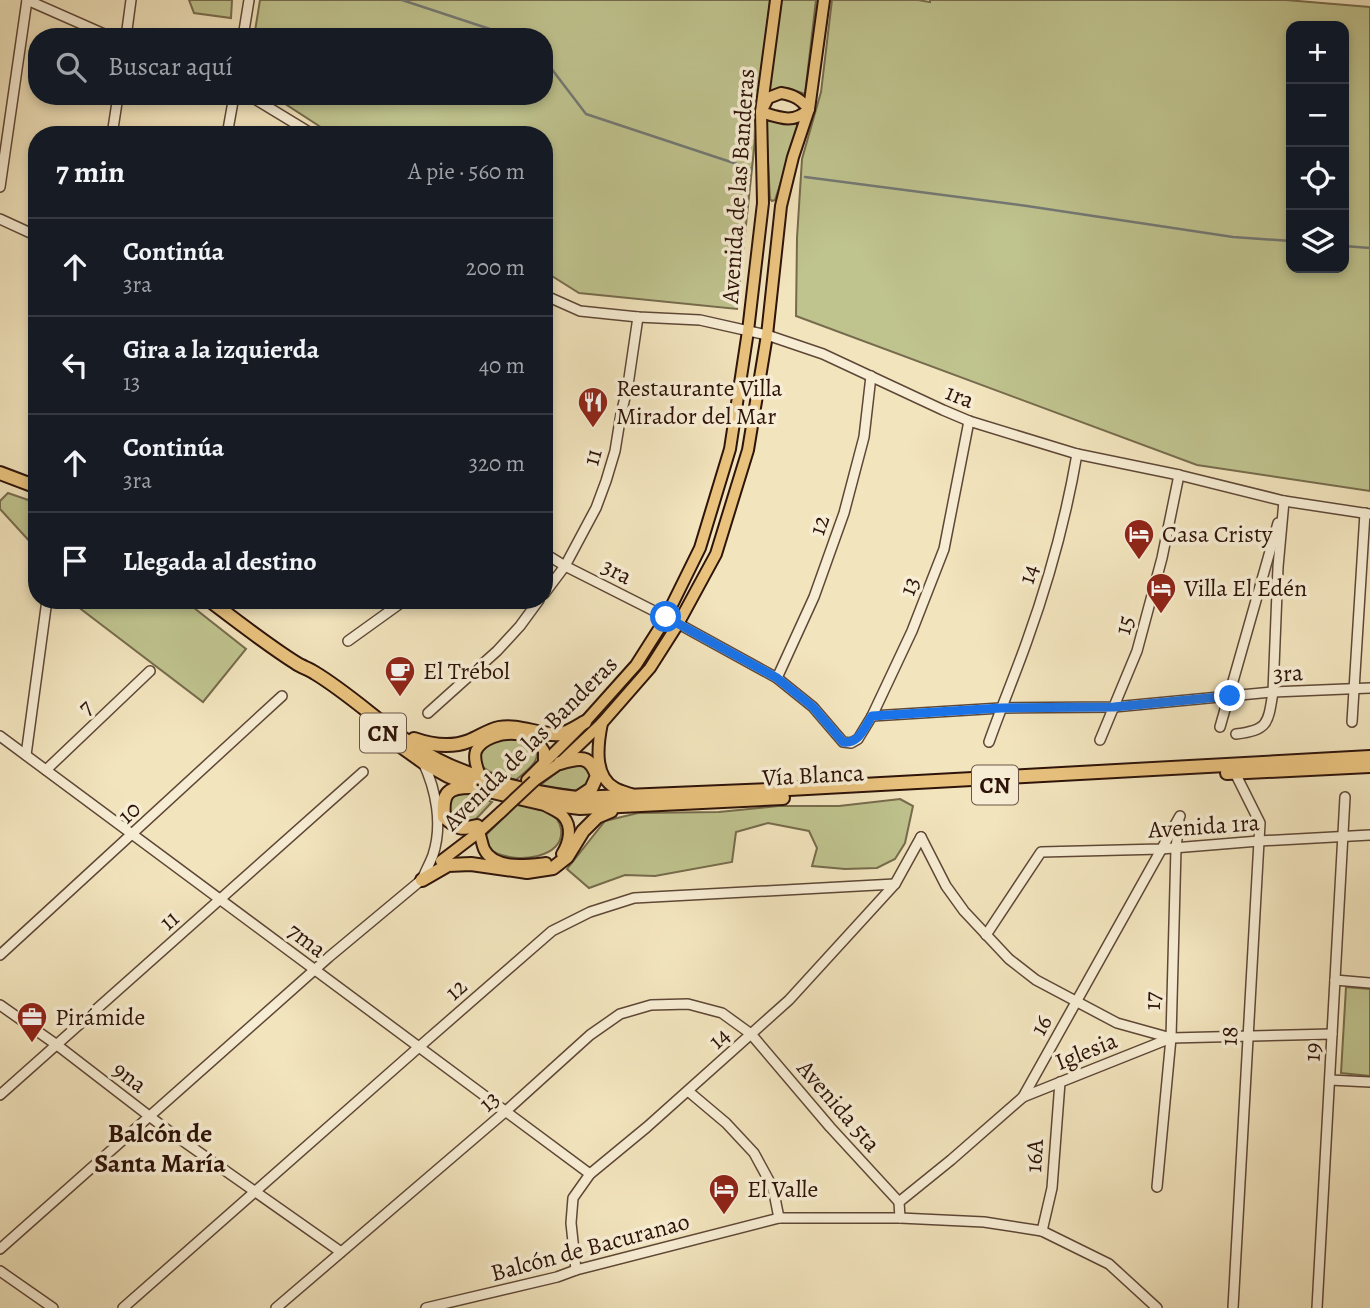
<!DOCTYPE html>
<html lang="es">
<head>
<meta charset="utf-8">
<style>
	:root { --surface:#171b24; --page:#242831; --text:#f1f3f6; --muted:#9ea1a6; --line:#363941 }
	body { margin:0; font-family:Alegreya,serif; background:var(--page); color:var(--text) }
	.controls { position:absolute; right:21px; top:21px; display:grid; overflow:hidden; border-radius:14px; box-shadow:0 4px 10px #0003 }
	.controls button { width:63px; height:63px; display:grid; place-items:center; padding:0; border:0; border-bottom:2px solid var(--line); background:var(--surface); color:var(--text); font:35px sans-serif }
	.stop { position:absolute; width:21px; height:21px; margin:-16px; border:5px solid #1a73e8; border-radius:50%; background:#fff }
	.stop.end { background:#1a73e8; border-color:#fff; box-shadow:0 2px 7px #0008 }
	.list { margin:0; padding:0; list-style:none }
	h2 { display:flex; justify-content:space-between; align-items:center; height:91px; margin:0; padding:0 28px; font-size:30px }
	h2 small { font-size:23px; font-weight:400; color:var(--muted) }
	.list li { display:grid; grid-template-columns:46px 1fr auto; gap:21px; align-items:center; box-sizing:border-box; height:98px; padding:0 28px; border-top:2px solid var(--line) }
	.list b { display:block; font-size:26px; white-space:nowrap }
	.list p { margin:0; font-size:23px; white-space:nowrap; color:var(--muted) }
	.list em { font-size:23px; font-style:normal; color:var(--muted) }
	.icon { flex:none; width:38px; height:38px; fill:none; stroke:currentColor; stroke-width:2; stroke-linecap:round; stroke-linejoin:round }
	.map { position:relative; flex:none; width:1370px; height:1308px; overflow:hidden }
	.search { position:absolute; background:var(--surface); box-shadow:0 4px 10px #0003; left:28px; top:28px; width:525px; height:77px; display:flex; align-items:center; gap:18px; box-sizing:border-box; padding:0 24px; border-radius:28px; color:var(--muted); font-size:26px }
	.panel { position:absolute; background:var(--surface); box-shadow:0 4px 10px #0003; left:28px; top:126px; width:525px; height:483px; border-radius:28px }
	.map>svg:first-child { display:block }
	.green { fill:#bfc38e; stroke:#766b4c; stroke-width:2; fill-rule:evenodd }
	.lines { fill:none; stroke-linecap:round; stroke-linejoin:round }
	.stream { stroke:#737874; stroke-width:2.5 }
	.minor-casing { stroke:#5e4736; stroke-width:12 }
	.major-casing { stroke:#2d1309; stroke-width:14 }
	.highway-casing { stroke:#2d1309; stroke-width:16 }
	.minor { stroke:#f7edd4; stroke-width:9 }
	.major { stroke:#e9c27e; stroke-width:10 }
	.highway { stroke:#e9c27e; stroke-width:12 }
	.major-bridge-casing { stroke:#2d1309; stroke-width:14; stroke-linecap:butt }
	.major-bridge { stroke:#e9c27e; stroke-width:10 }
	.route { stroke:#1a73e8; stroke-width:9 }
	.labels { text-anchor:middle; stroke-width:7; stroke-linejoin:round; paint-order:stroke }
	.shield { fill:#f7edd4; stroke:#6a5446; stroke-width:2 }
	.shield-label { font-size:23px; font-weight:bold; fill:#2d1309 }
	.street-label { font-size:24px; fill:#2d1309; stroke:#f7edd4 }
	.poi-label { font-size:24px; fill:#2d1309; stroke:#f7edd4; text-anchor:start }
	.neighbourhood-label { font-size:26px; font-weight:bold; fill:#2d1309; stroke:#f7edd4 }
</style>
</head>
<body>
<div class="map">
<svg width="1370" height="1308" viewBox="0 0 1370 1308">
	<rect width="100%" height="100%" fill="#f2e4bd"/>
	<filter id="stains"><feTurbulence type="fractalNoise" baseFrequency=".00286" numOctaves="4"/><feColorMatrix values="0 0 0 0 .2 0 0 0 0 .09 0 0 0 0 .02 0 0 0 .5 -.17"/></filter>
	<radialGradient id="worn" r=".72"><stop offset=".6" stop-color="#630" stop-opacity="0"/><stop offset="1" stop-color="#630" stop-opacity=".3"/></radialGradient>
	<g class="green">
		<polygon points="189,0 232,0 231,18 194,13"/>
		<polygon points="260,0 770,0 737,309 579,293 544,271 544,135 333,135 273,96 544,96 544,37 254,37"/>
		<polygon points="780,0 816,0 805,94 788,88 769,91"/>
		<path d="M832 0H918L930 2V0H1286L1370 7V491L1197 465 796 316 797 238 802 159 821 92ZM1291 26H1344V268H1291Z"/>
		<polygon points="770,120 783,124 798,124 799,127 775,200 772,201 770,199 766,126 767,121"/>
		<polygon points="8,493 37,503 37,546 33,545 0,509 0,501"/>
		<polygon points="69,600 184,600 246,649 203,702"/>
		<path d="M513 738 527 739 536 744C542 762 528 769 516 780L490 772 480 765 478 756C488 740 495 739 513 738Z"/>
		<polygon points="583,763 592,776 590,784 579,791 539,786 565,766"/>
		<polygon points="459,791 471,793 492,802 474,821 465,823 449,817 446,801"/>
		<polygon points="900,799 913,806 905,843 895,859 877,868 845,869 812,866 817,848 809,831 768,823 736,832 732,862 655,876 625,875 589,888 567,869 605,821 638,813 719,812 778,806 839,806"/>
		<path d="M517 804C527 807 539 808 548 812 555 816 560 822 561 829 565 859 516 863 496 853 490 850 487 843 485 836Z"/>
		<polygon points="1346,987 1370,989 1370,1076 1341,1073"/>
	</g>
	<g class="lines">
		<g class="stream">
			<polyline points="402,0 514,37"/>
			<polyline points="544,59 586,114 752,169"/>
			<polyline points="805,177 1027,206 1233,237 1291,241"/>
			<polyline points="1344,246 1370,248"/>
		</g>
		<g class="minor-casing">
			<g id="minor">
				<polyline points="27,0 111,37"/>
				<polyline points="126,37 131,0"/>
				<polyline points="243,37 249,0"/>
				<polyline points="250,96 314,135"/>
				<polyline points="112,135 118,96"/>
				<polyline points="227,135 234,96"/>
				<polyline points="0,187 27,0"/>
				<polyline points="0,219 37,236"/>
				<polyline points="544,295 580,311 638,317 700,320 767,335 823,354 943,410 969,421 1077,454 1179,475 1284,501 1370,514"/>
				<polyline points="544,553 565,566 666,617 777,678 813,707 843,742 851,743 858,739 872,716 912,631 944,549 969,421"/>
				<polyline points="544,594 565,566 596,508 606,481 615,451 621,414 628,385 638,317"/>
				<polyline points="348,641 405,600"/>
				<polyline points="777,678 814,597 844,513 864,437 871,376"/>
				<polyline points="428,713 497,651 520,626 539,600"/>
				<polyline points="872,716 1001,708 1114,707 1273,692 1370,688"/>
				<polyline points="1352,722 1365,513"/>
				<polyline points="1220,727 1278,523"/>
				<path d="M1236 734C1268 730 1268 724 1273 692L1278 567 1284 501"/>
				<polyline points="0,736 590,1174"/>
				<polyline points="1100,740 1137,651 1162,558 1179,475"/>
				<path d="M989 742C1001 708 1015 675 1027 641 1049 580 1066 518 1077 454"/>
				<polyline points="26,755 47,600"/>
				<polyline points="46,770 150,671"/>
				<polyline points="921,837 946,886 964,911 1009,959 1036,980 1117,1023 1171,1038"/>
				<path d="M422 880C425 872 430 863 433 855 443 824 436 790 423 762"/>
				<polyline points="986,935 1041,852 1161,849 1259,841 1370,835"/>
				<polyline points="0,955 282,696"/>
				<polyline points="1335,980 1370,983"/>
				<polyline points="0,1005 57,1045 166,1129 341,1252"/>
				<polyline points="1330,1080 1370,1082"/>
				<polyline points="688,1091 726,1123 754,1153 773,1188 779,1218"/>
				<polyline points="0,1095 363,772"/>
				<polyline points="1023,1097 1171,1038 1332,1034"/>
				<polyline points="1157,1187 1171,1038 1176,848 1179,821"/>
				<polyline points="900,1218 899,1202 951,1160 1023,1097 1180,816"/>
				<polyline points="1042,1231 1052,1188 1060,1082"/>
				<polyline points="0,1249 329,957 425,877"/>
				<polyline points="576,1270 571,1223 573,1198 590,1174 647,1127 789,1000 895,884 921,837"/>
				<polyline points="0,1271 53,1308"/>
				<polyline points="123,1308 419,1047 552,931 590,912 634,898 895,884"/>
				<polyline points="276,1308 506,1111 590,1035 620,1014 651,1005 688,1004 722,1013 751,1034 830,1127 899,1202"/>
				<polyline points="426,1308 557,1277 576,1270 779,1218 900,1218 984,1222 1042,1231 1109,1264 1157,1308"/>
				<polyline points="1233,1308 1260,823 1235,773"/>
				<polyline points="1317,1308 1345,797"/>
			</g>
		</g>
		<g class="major-casing">
			<g id="major">
				<path d="M781 93C794 95 800 99 809 109 794 124 780 118 761 112L768 98Z"/>
				<path d="M602 723C598 743 593 776 615 788 620 791 626 792 631 794"/>
				<path d="M481 778C478 770 473 760 476 751 482 738 502 733 515 734 522 734 530 737 536 739L544 751V762"/>
				<polyline points="527,780 585,722 636,665 664,621 700,548 730,449 748,331 763,203 761,112 776,0"/>
				<polyline points="534,781 560,763 602,723 650,668 678,624 716,554 748,450 767,335 781,206 793,157 809,109 824,0"/>
				<path d="M543 804C549 808 558 811 563 816 573 827 569 843 562 854"/>
				<path d="M479 832C481 837 482 844 484 849 494 870 527 865 546 863"/>
				<polyline points="441,861 479,832 501,812"/>
			</g>
		</g>
		<g class="highway-casing">
			<g id="highway">
				<polyline points="0,473 37,487"/>
				<path d="M209 600C238 622 266 644 296 663 302 667 309 669 315 673 358 699 393 737 438 760 481 782 530 792 577 798L771 790 1370 757"/>
				<polyline points="381,732 423,762 448,776 476,788 540,803 580,808 783,798"/>
				<path d="M414 739C431 745 451 748 469 741 479 737 489 730 499 728 520 724 539 736 560 734 568 733 578 726 585 722"/>
				<path d="M560 763C580 757 590 755 597 776L591 789 579 797"/>
				<polyline points="1227,773 1370,766"/>
				<path d="M470 787C446 787 442 795 444 817 457 828 461 830 477 826"/>
				<polyline points="422,880 448,865 471,864 527,872 553,868 567,857 583,831 597,817 611,811"/>
			</g>
		</g>
		<use href="#minor" class="minor"/>
		<use href="#major" class="major"/>
		<use href="#highway" class="highway"/>
		<g class="major-bridge-casing">
			<polyline id="major-bridge" points="501,812 534,781"/>
		</g>
		<use href="#major-bridge" class="major-bridge"/>
	</g>
	<g class="lines">
		<path class="route" d="M666 617 777 678 813 707 843 742C859 744 864 728 872 716L1001 708 1114 707 1230 696"/>
	</g>
	<defs>
		<g id="restaurant-pin" transform="scale(1.575)"><path d="M0 17L-7.5 6A9.5 9.5 0 1 1 7.5 6Z" fill="#8f2418" stroke="#f7edd4"/><path d="M-5-6h1v4h1v-4h1v4h1v-4h1v5L-1.5 .5V6h-2V.5L-5-1ZM5-6V6H3V1.5H1.5Q1.5-4 5-6Z" fill="#fff"/></g>
		<g id="hotel-pin" transform="scale(1.575)"><path d="M0 17L-7.5 6A9.5 9.5 0 1 1 7.5 6Z" fill="#8f2418" stroke="#f7edd4"/><path d="M-6-4.5h1.5V1H6V5H4.5V3h-9V5H-6ZM-4 0a1.8 1.8 0 1 1 3.6 0ZM.5 0V-2.5h3Q6-2.5 6 0Z" fill="#fff"/></g>
		<g id="cafe-pin" transform="scale(1.575)"><path d="M0 17L-7.5 6A9.5 9.5 0 1 1 7.5 6Z" fill="#8f2418" stroke="#f7edd4"/><path d="M-5.5-4.5H6V0H3Q3 3.5 0 3.5H-2.5Q-5.5 3.5-5.5 0ZM3-3.2v2h1.7v-2ZM-6 4.5H4V6H-6Z" fill="#fff"/></g>
		<g id="office-pin" transform="scale(1.575)"><path d="M0 17L-7.5 6A9.5 9.5 0 1 1 7.5 6Z" fill="#8f2418" stroke="#f7edd4"/><path d="M-6-3h4V-5.5h4V-3h4V5H-6ZM-1-4.5V-3h2v-1.5ZM-6 0V1H6V0Z" fill="#fff"/></g>
	</defs>
	<g fill-rule="evenodd">
		<use href="#restaurant-pin" x="593" y="402"/>
		<use href="#hotel-pin" x="1139" y="534"/>
		<use href="#hotel-pin" x="1161" y="588"/>
		<use href="#cafe-pin" x="400" y="671"/>
		<use href="#office-pin" x="32" y="1017"/>
		<use href="#hotel-pin" x="724" y="1189"/>
	</g>
	<g class="labels">
		<g class="shield">
			<rect x="360" y="713.5" width="46" height="39" rx="5"/>
			<rect x="972" y="765.5" width="46" height="39" rx="5"/>
		</g>
		<g class="shield-label">
			<text x="383" y="741">CN</text>
			<text x="995" y="793">CN</text>
		</g>
		<g class="street-label">
			<text transform="translate(738 186) rotate(-86)" y="8">Avenida de las Banderas</text>
			<text transform="translate(960 396) rotate(22)" y="8">1ra</text>
			<text transform="translate(592 457) rotate(-74)" y="8">11</text>
			<text transform="translate(819 525) rotate(-71)" y="8">12</text>
			<text transform="translate(617 571) rotate(27)" y="8">3ra</text>
			<text transform="translate(1028 574) rotate(-72)" y="8">14</text>
			<text transform="translate(909 586) rotate(-69)" y="8">13</text>
			<text transform="translate(1124 625) rotate(-75)" y="8">15</text>
			<text transform="translate(1288 673) rotate(-3)" y="8">3ra</text>
			<text transform="translate(85 707) rotate(-44)" y="8">7</text>
			<text transform="translate(530 743) rotate(-45)" y="8">Avenida de las Banderas</text>
			<text transform="translate(813 775) rotate(-3)" y="8">Vía Blanca</text>
			<text transform="translate(129 812) rotate(-43)" y="8">10</text>
			<text transform="translate(1204 826) rotate(-4)" y="8">Avenida 1ra</text>
			<text transform="translate(169 920) rotate(-41)" y="8">11</text>
			<text transform="translate(307 940) rotate(37)" y="8">7ma</text>
			<text transform="translate(456 989) rotate(-41)" y="8">12</text>
			<text transform="translate(1152 1001) rotate(-88)" y="8">17</text>
			<text transform="translate(1041 1025) rotate(-61)" y="8">16</text>
			<text transform="translate(1229 1036) rotate(-87)" y="8">18</text>
			<text transform="translate(719 1038) rotate(-42)" y="8">14</text>
			<text transform="translate(1086 1051) rotate(-22)" y="8">Iglesia</text>
			<text transform="translate(1312 1052) rotate(-87)" y="8">19</text>
			<text transform="translate(130 1077) rotate(37)" y="8">9na</text>
			<text transform="translate(489 1101) rotate(-41)" y="8">13</text>
			<text transform="translate(839 1106) rotate(49)" y="8">Avenida 5ta</text>
			<text transform="translate(1034 1156) rotate(-87)" y="8">16A</text>
			<text transform="translate(590 1247) rotate(-15)" y="8">Balcón de Bacuranao</text>
		</g>
		<g class="poi-label">
			<text x="616" y="396">Restaurante Villa<tspan x="616" dy="28">Mirador del Mar</tspan></text>
			<text x="1162" y="542">Casa Cristy</text>
			<text x="1184" y="596">Villa El Edén</text>
			<text x="423" y="679">El Trébol</text>
			<text x="55" y="1025">Pirámide</text>
			<text x="747" y="1197">El Valle</text>
		</g>
		<g class="neighbourhood-label">
			<text x="160" y="1142">Balcón de<tspan x="160" dy="30">Santa María</tspan></text>
		</g>
	</g>
	<rect width="100%" height="100%" filter="url(#stains)"/>
	<rect width="100%" height="100%" fill="url(#worn)"/>
</svg>
<div class="controls">
<button>+</button>
<button>−</button>
<button><svg class="icon" aria-label="locate" viewBox="0 0 24 24"><circle cx="12" cy="12" r="6"/><path d="M12 2v4M12 18v4M2 12h4M18 12h4"/></svg></button>
<button><svg class="icon" aria-label="layers" viewBox="0 0 24 24"><path d="M12 4l9 5-9 5-9-5zM3 14l9 5 9-5"/></svg></button>
</div>
<div class="stop" style="left:666px;top:617px"></div>
<div class="stop end" style="left:1230px;top:696px"></div>
<div class="search"><svg class="icon" aria-label="search" viewBox="0 0 24 24"><circle cx="10" cy="10" r="6"/><path d="M15 15l6 6"/></svg>Buscar aquí</div>
<section class="panel">
<h2>7 min<small>A pie · 560 m</small></h2>
<ul class="list">
<li><svg class="icon" aria-label="ahead" viewBox="0 0 24 24"><path d="M12 20V5M6 11l6-6 6 6"/></svg><div><b>Continúa</b><p>3ra</p></div><em>200 m</em></li>
<li><svg class="icon" aria-label="left" viewBox="0 0 24 24"><path d="M17 20v-9H6M10 6l-5 5 5 5"/></svg><div><b>Gira a la izquierda</b><p>13</p></div><em>40 m</em></li>
<li><svg class="icon" aria-label="ahead" viewBox="0 0 24 24"><path d="M12 20V5M6 11l6-6 6 6"/></svg><div><b>Continúa</b><p>3ra</p></div><em>320 m</em></li>
<li><svg class="icon" aria-label="arrive" viewBox="0 0 24 24"><path d="M6 21V4h12l-3 4 3 4H6"/></svg><div><b>Llegada al destino</b></div></li>
</ul>
</section>
</div>
</body>
</html>
